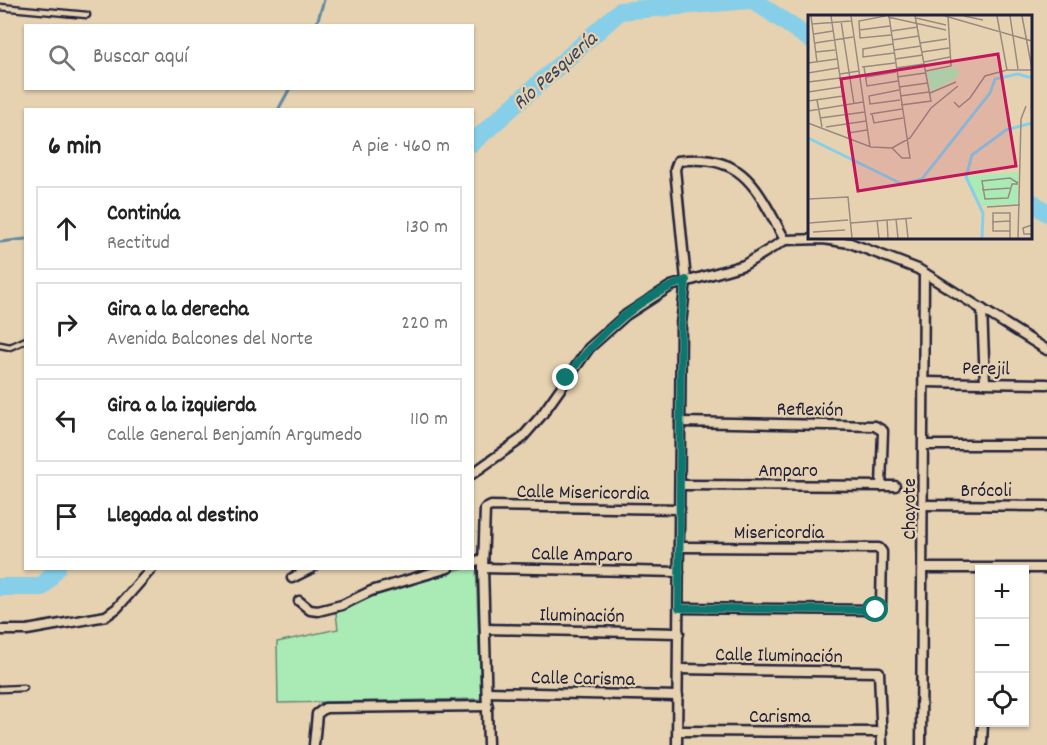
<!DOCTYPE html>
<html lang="es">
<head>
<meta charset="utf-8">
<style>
	:root { --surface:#fff; --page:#f6f6f6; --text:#222; --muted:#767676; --line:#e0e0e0 }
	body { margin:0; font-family:Dekko,sans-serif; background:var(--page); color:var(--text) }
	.controls { position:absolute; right:18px; bottom:18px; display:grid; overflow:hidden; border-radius:0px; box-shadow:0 2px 4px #0004 }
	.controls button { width:54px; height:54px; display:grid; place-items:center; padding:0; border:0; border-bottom:2px solid var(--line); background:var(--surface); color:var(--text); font:30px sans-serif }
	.stop { position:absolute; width:18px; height:18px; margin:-14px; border:4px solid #0f766e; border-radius:50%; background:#fff }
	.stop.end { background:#0f766e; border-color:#fff; box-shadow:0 2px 6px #0008 }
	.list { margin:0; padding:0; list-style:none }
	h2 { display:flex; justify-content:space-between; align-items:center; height:78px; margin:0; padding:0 24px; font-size:26px }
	h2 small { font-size:20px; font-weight:400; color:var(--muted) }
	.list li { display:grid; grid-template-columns:39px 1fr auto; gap:18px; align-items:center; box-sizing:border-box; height:84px; margin:0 12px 12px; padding:0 12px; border:2px solid var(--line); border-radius:0px }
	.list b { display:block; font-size:22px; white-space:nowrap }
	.list p { margin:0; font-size:20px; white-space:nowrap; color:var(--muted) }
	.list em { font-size:20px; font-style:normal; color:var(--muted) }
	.icon { flex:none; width:33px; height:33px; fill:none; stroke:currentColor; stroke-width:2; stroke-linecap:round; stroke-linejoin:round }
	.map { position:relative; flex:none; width:1047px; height:745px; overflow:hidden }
	.search { position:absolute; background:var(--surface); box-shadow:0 2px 4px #0004; left:24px; top:24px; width:450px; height:66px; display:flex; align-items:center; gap:15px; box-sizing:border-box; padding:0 21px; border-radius:0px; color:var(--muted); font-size:22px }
	.panel { position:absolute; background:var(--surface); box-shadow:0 2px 4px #0004; left:24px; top:108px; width:450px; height:462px; border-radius:0px }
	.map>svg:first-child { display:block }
	.green { fill:#aaebb5; stroke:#668678; stroke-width:1.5 }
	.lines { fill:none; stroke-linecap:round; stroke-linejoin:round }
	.stream { stroke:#5f8aa3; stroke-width:3 }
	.river { stroke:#87cfe8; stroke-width:18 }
	.lane-casing { stroke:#22223b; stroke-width:9 }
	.street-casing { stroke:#22223b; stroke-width:13 }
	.lane { stroke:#e6d1b0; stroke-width:4.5 }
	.street { stroke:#e6d1b0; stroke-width:8 }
	.route { stroke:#0f766e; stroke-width:8 }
	.labels { text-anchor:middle; stroke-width:4.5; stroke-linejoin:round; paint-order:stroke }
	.street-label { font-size:20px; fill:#22223b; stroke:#e6d1b0 }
	.water-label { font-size:21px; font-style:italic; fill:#36455e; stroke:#e6d1b0 }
	.inset-river { fill:none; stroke:#87cfe8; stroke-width:3 }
	.inset-road { fill:none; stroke:#988b81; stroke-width:1.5 }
	.view { fill:#c2185b; fill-opacity:0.15; stroke:#c2185b; stroke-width:3 }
	.inset-edge { fill:none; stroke:#22223b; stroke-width:3 }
</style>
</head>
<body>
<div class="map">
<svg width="1047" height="745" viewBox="0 0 1047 745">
	<rect width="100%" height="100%" fill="#e6d1b0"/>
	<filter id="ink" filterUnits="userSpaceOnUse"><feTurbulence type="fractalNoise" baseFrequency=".0167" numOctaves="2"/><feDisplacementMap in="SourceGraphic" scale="12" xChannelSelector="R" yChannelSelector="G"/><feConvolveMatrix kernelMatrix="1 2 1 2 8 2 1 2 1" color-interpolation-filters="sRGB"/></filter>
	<g filter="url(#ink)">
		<polygon class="green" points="476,564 481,699 278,703 277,642 338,629 336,613 368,595 460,569 472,568 473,565"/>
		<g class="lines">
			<g class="stream">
				<polyline points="316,26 324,0"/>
				<polyline points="278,110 290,88"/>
				<polyline points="0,242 26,239"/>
			</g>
			<g class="river">
				<polyline points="753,0 810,39"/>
				<polyline points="472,143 620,11 749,0"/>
				<polyline points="1030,201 1047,213"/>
				<polyline points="0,587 42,587 57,568"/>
			</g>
			<g class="lane-casing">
				<g id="lane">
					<polyline points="0,7 87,15"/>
					<polyline points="0,345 10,347 26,340"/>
					<polyline points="0,689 24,688"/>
				</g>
			</g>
			<g class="street-casing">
				<g id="street">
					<polyline points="785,240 823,239 850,243 918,269 1047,350"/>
					<polyline points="982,309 985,383"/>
					<polyline points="924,382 1047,384"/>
					<polyline points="680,422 875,426 883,431 881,486"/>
					<polyline points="925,445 1047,445"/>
					<polyline points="472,474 521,439 541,416 589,348 626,315 671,286 744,265 785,240"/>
					<polyline points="681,485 895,486"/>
					<polyline points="924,505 1047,506"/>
					<polyline points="472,562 483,559"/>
					<polyline points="483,568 679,572"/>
					<polyline points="924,568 1047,568"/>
					<polyline points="292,578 312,568"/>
					<polyline points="299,601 310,610 318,611 342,605 371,591 448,568"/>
					<polyline points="679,608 876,610 881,604 882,552 879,548 680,547"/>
					<polyline points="485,629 679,633"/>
					<polyline points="0,630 27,630 106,616 117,608 152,568"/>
					<polyline points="679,669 879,672 882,745"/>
					<polyline points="487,692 678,696"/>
					<polyline points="678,731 882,732"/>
					<polyline points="314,745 317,714 325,708 488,706"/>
					<polyline points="488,745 483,568 485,509 491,506 680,509"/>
					<path d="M677 745 681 324 686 280 675 169 678 161C744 152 757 189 785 240"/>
					<polyline points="921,745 924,273"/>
					<polyline points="982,745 983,722"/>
				</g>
			</g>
			<use href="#lane" class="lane"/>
			<use href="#street" class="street"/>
		</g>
	</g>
	<g class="lines" filter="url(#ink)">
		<path class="route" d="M566 378C597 336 636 298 686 280L681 324 679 608 876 610"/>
	</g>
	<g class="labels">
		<g class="street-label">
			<text transform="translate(986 367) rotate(1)" y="7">Perejil</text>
			<text transform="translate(810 408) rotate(1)" y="7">Reflexión</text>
			<text x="788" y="476">Amparo</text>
			<text x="986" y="496">Brócoli</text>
			<text transform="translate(583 491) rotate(1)" y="7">Calle Misericordia</text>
			<text transform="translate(908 509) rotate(-90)" y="7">Chayote</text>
			<text x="779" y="538">Misericordia</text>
			<text transform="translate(582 553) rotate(1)" y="7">Calle Amparo</text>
			<text transform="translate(582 614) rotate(1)" y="7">Iluminación</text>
			<text transform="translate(779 654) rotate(1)" y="7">Calle Iluminación</text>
			<text transform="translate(583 677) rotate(1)" y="7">Calle Carisma</text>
			<text x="780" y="722">Carisma</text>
		</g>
		<g class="water-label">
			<text transform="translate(554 70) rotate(-42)" y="7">Río Pesquería</text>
		</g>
	</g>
	<g transform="translate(808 15)">
		<rect width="224" height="224" fill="#e6d1b0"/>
		<path d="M149 52 151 61 123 77 119 57ZM210 157V189L175 191 160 166V161Z" fill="#aaebb5"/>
		<path class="inset-river" d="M0 123 94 169 114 164 182 78 187 64 210 59 224 63M174 223 175 198 158 162 164 140 198 115 224 108"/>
		<path class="inset-road" d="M3 1 9 47M23 1 41 122M43 1 62 132M77 1 51 6 52 23 83 20M81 1 102 143H94L84 133M137 1 224 26M156 1 175 5M189 1 199 55M202 1 210 54M214 1 224 54M80 2 138 15M108 3 138 10M33 6 46 89M4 9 43 6M51 15 82 11M83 16 110 12M6 19 25 16M84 25 111 21M7 28 45 22M112 28 139 24M85 29 55 34V42L86 38M86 35 113 31M8 37 27 35M114 37 141 33M87 44 115 40M116 47 142 42M0 48 29 44M54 52 87 48M56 52 59 71 90 66M88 53 116 49M118 56 143 51 140 1M0 58 30 53M32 59 51 56M58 62 88 57M89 62 117 58M0 67 32 63M91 72 120 68M91 75 61 81 62 89 92 85M0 77 33 72M122 78 148 67M92 81 121 77M9 85 14 112M0 86 35 81M146 87 151 92 162 83 177 61 199 55H224M93 90 123 86 107 1M0 96 55 87M62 99 94 94M64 99 66 108 95 103M12 103 57 97M0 108 63 132 84 133M18 112 58 106M40 118 59 115M84 133 102 123 123 93 150 71M203 173 200 183 177 184 174 166 202 163 210 168M174 175 203 173 204 169H210M0 184 40 182 44 223M179 192 212 190M88 204 90 223M98 204 100 223M69 205 71 223M79 205 80 223M184 207 202 206M1 208 40 205M43 208 104 203M224 210 215 213 216 219H224M5 217 37 215M202 223V198H185V216H202M210 223 213 104 218 91"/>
		<path class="view" d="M190 39 208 151 50 176 33 64Z"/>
		<rect width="224" height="224" class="inset-edge"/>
	</g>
</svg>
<div class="controls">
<button>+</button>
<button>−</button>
<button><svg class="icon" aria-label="locate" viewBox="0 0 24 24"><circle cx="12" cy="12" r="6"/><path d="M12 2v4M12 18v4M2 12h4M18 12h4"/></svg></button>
</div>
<div class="stop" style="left:876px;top:610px"></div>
<div class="stop end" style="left:566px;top:378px"></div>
<div class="search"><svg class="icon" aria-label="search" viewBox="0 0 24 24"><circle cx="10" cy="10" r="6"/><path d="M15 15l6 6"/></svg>Buscar aquí</div>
<section class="panel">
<h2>6 min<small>A pie · 460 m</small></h2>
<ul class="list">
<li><svg class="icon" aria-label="ahead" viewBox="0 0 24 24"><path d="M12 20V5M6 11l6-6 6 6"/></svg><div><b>Continúa</b><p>Rectitud</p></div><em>130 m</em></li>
<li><svg class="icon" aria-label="right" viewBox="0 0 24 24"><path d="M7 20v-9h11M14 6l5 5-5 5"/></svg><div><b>Gira a la derecha</b><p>Avenida Balcones del Norte</p></div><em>220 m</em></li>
<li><svg class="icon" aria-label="left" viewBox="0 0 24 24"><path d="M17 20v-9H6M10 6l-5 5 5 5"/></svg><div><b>Gira a la izquierda</b><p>Calle General Benjamín Argumedo</p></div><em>110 m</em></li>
<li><svg class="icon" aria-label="arrive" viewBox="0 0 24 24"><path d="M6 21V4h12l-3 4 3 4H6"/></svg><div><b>Llegada al destino</b></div></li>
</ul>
</section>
</div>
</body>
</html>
